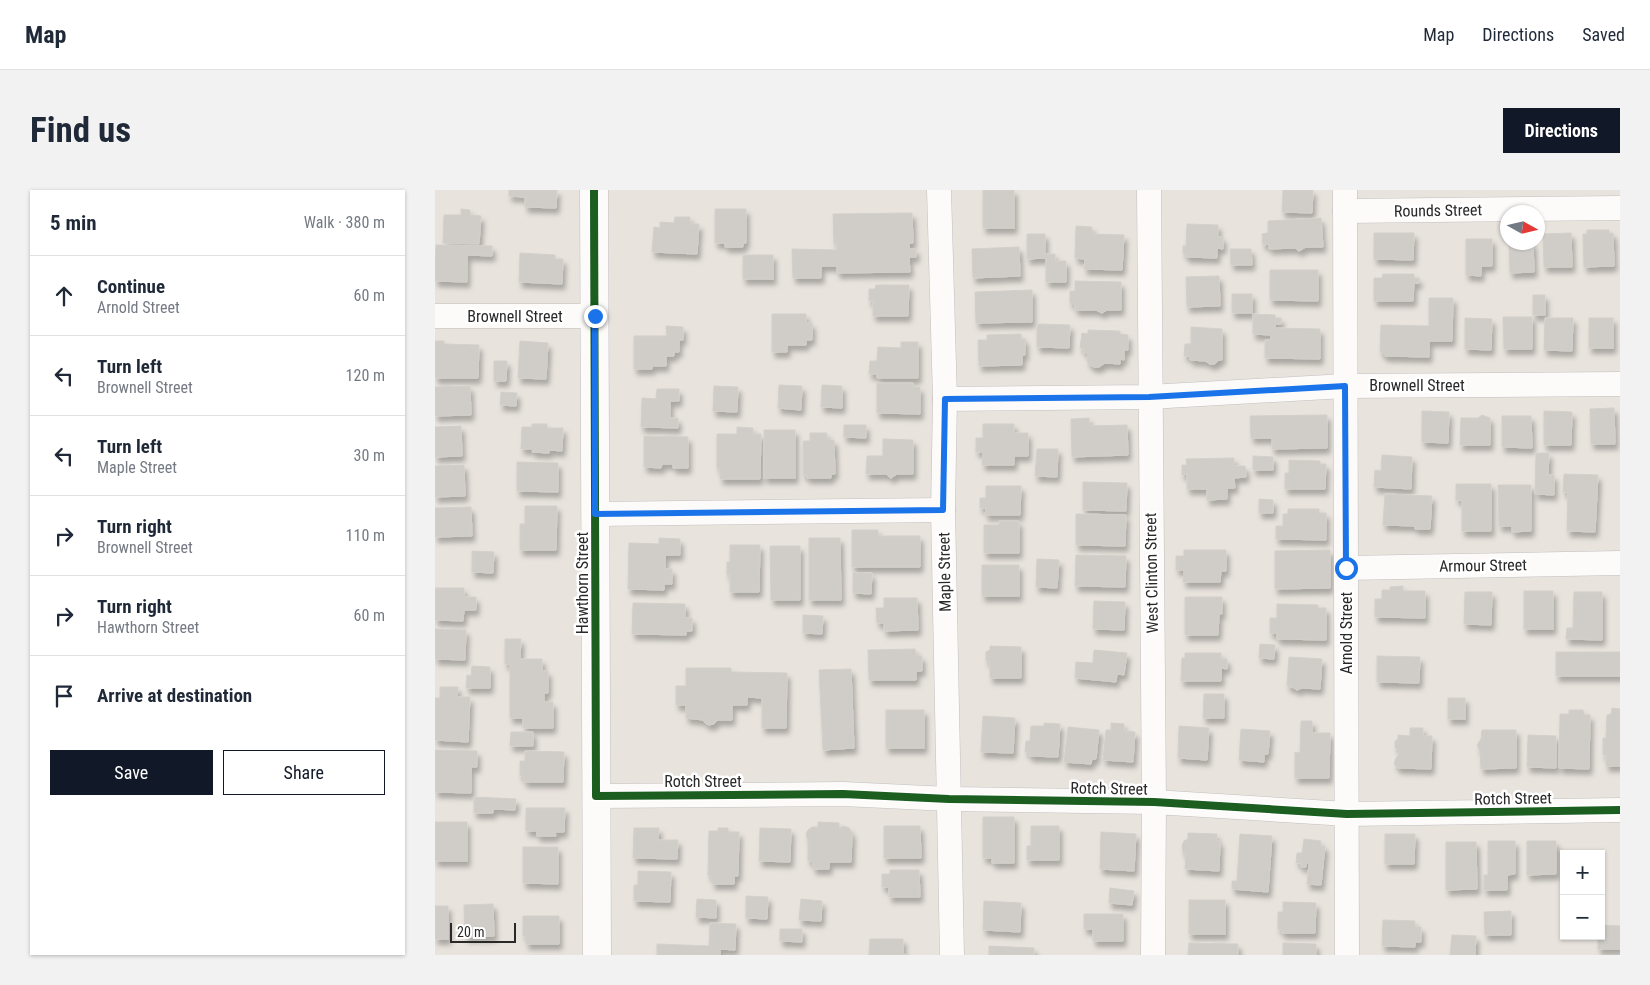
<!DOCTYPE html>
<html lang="en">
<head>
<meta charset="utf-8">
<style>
	:root { --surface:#fff; --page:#f2f2f3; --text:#1f2937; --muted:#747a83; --line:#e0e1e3; --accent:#111827 }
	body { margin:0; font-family:"Roboto Condensed",sans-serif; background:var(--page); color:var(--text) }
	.controls { position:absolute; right:15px; bottom:15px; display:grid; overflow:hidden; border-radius:0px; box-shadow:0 1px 4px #0004 }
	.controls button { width:45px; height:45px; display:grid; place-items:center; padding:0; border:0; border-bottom:1px solid var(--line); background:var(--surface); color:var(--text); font:25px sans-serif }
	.compass { position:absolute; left:1065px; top:15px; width:45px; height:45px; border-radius:50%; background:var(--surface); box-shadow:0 1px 4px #0004; rotate:98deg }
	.scale { position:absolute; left:15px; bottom:12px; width:66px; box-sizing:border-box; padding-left:5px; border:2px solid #292929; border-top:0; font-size:14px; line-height:18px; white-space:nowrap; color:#292929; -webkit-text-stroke:4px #fff; paint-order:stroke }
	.stop { position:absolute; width:15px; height:15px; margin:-11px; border:4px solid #1a73e8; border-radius:50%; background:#fff }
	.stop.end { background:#1a73e8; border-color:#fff; box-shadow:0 1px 5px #0008 }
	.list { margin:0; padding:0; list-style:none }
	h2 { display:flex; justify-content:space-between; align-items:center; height:65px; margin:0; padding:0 20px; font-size:21px }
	h2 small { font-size:16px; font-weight:400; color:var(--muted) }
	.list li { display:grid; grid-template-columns:32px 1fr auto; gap:15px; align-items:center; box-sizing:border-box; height:80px; padding:0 20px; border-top:1px solid var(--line) }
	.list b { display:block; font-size:19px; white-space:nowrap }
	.list p { margin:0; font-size:16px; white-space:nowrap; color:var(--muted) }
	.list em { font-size:16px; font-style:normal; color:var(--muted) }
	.actions { display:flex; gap:10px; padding:15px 20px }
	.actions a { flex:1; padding:11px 0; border:1px solid var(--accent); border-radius:0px; text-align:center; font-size:18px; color:var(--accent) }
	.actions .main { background:var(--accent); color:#fff }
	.icon { flex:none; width:28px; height:28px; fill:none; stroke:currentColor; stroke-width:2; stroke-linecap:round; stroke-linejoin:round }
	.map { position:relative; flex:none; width:1185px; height:765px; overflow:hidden; border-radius:0px }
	header { display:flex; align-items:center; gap:30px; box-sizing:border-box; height:70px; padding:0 25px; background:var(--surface); border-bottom:1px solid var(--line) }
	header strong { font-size:24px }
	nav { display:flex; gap:28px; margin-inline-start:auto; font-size:18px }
	.intro { display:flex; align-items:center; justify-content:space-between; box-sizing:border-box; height:120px; padding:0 30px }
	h1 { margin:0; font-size:35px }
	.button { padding:12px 22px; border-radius:0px; background:var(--accent); color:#fff; font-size:18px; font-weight:700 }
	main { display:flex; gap:30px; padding:0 30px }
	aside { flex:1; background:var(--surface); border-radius:0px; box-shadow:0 1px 4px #0004 }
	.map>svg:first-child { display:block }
	.building { fill:#d0cdc9; stroke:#d3cfca; filter:url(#shadow) }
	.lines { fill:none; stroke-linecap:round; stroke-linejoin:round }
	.street-casing { stroke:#c1bfbf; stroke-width:25 }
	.secondary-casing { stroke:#c1bfbf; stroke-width:29 }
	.street { stroke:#fcfbfa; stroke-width:24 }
	.secondary { stroke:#fcfbfa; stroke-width:28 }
	.cycleway-casing { stroke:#fff; stroke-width:11 }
	.cycleway { stroke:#1b5e20; stroke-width:8 }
	.route { stroke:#1a73e8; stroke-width:6 }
	.labels { text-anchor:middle; stroke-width:5; stroke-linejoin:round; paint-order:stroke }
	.street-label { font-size:16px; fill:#292929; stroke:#fff }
</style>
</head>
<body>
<header>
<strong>Map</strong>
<nav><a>Map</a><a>Directions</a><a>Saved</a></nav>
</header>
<div class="intro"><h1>Find us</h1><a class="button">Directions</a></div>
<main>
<aside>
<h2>5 min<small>Walk · 380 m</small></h2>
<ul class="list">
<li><svg class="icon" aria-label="ahead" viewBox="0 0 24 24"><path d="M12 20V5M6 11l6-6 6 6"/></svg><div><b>Continue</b><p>Arnold Street</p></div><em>60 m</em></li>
<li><svg class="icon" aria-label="left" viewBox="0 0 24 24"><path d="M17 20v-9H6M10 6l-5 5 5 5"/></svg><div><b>Turn left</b><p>Brownell Street</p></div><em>120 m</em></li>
<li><svg class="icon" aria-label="left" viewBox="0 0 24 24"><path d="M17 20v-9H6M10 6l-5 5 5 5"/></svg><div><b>Turn left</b><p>Maple Street</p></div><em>30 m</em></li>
<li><svg class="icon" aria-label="right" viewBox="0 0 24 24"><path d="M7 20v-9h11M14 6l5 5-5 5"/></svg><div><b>Turn right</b><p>Brownell Street</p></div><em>110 m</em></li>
<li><svg class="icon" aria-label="right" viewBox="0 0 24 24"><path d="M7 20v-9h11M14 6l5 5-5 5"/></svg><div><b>Turn right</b><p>Hawthorn Street</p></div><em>60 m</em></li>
<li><svg class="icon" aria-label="arrive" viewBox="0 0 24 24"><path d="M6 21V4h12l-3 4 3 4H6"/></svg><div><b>Arrive at destination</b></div></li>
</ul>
<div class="actions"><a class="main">Save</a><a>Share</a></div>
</aside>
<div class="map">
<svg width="1185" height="765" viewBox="0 0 1185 765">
	<defs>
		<filter id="shadow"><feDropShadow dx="3" dy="5.5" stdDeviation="2.5" flood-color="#0004"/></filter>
	</defs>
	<rect width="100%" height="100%" fill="#e8e3dd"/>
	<g class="building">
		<polygon points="74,0 122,0 121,18 90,17 90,7 74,6"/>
		<rect x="548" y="0" width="31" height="38"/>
		<polygon points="848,0 878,0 877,23 847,22"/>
		<polygon points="26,19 35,20 35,25 46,26 44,54 8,53 9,25 26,25"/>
		<polygon points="280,19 311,19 311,53 308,53 308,57 290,57 290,53 280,53"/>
		<polygon points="477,23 478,53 474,53 474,59 481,59 481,67 474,67 475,82 402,83 402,76 386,76 386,88 358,88 357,59 402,60 402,54 399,54 398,24"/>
		<polygon points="240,27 255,27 255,34 264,34 262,64 217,62 219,37 225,38 225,32 239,33"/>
		<polygon points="886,28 888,57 871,57 864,61 860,58 834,59 834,54 828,55 827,44 833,43 833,31"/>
		<polygon points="752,34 783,35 783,47 788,47 788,59 782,58 782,68 751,67 751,64 748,63 748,56 751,56"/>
		<polygon points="641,36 657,37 657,44 689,45 687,80 649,79 650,69 640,68"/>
		<polygon points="1152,40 1174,40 1174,43 1178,43 1179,76 1149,77 1148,44 1152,44"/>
		<polygon points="939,43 979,43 978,70 939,69"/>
		<polygon points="1136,43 1137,77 1109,77 1108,44"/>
		<polygon points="592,44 610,44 610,64 620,64 620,71 631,71 631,92 611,92 611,68 592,69"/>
		<polygon points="1031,49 1057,49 1057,76 1046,76 1046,86 1031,85"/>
		<polygon points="1074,52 1098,52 1099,82 1075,83"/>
		<polygon points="1,55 57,56 57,66 32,65 32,92 0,91"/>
		<polygon points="584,57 585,86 538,88 537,59"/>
		<polygon points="795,59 816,59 817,75 796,75"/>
		<polygon points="85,63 120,65 120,69 128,69 127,94 84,92"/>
		<rect x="308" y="65" width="30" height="24"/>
		<polygon points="835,80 883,80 883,111 835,110"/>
		<polygon points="948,84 979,84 979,88 984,88 984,93 979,93 978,111 939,111 939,88 947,88"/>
		<polygon points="784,86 785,116 752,117 751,87"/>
		<polygon points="640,91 686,92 686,120 672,120 667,123 661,120 640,120 640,114 635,113 635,101 640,101"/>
		<polygon points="441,95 474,95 473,126 438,126 438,111 434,111 434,99 440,99"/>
		<polygon points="597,100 597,132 541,133 540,102"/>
		<rect x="797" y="104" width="20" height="19"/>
		<rect x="1098" y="105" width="12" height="20"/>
		<polygon points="994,108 1018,108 1017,151 994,151 994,167 950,166 945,161 946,135 994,136"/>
		<polygon points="337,124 371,124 371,133 377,133 377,150 371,150 371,155 352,155 352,162 337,162"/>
		<polygon points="818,124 840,125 840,128 846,128 846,134 840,134 840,138 885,139 885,169 830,168 830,150 836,150 836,145 818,144"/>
		<polygon points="1068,127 1097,127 1097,159 1069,159"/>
		<polygon points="1030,128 1057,129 1056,160 1030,159"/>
		<polygon points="1110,128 1138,128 1137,161 1109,160"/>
		<rect x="1154" y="128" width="24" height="30"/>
		<polygon points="602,134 635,135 634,158 602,157"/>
		<polygon points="231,136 248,137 248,150 244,150 244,162 239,162 239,166 231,166 231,176 217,176 217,179 199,179 199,146 232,146"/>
		<polygon points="756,137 787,139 787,170 784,170 780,174 775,174 770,171 755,170 755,166 749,166 750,154 756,154"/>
		<polygon points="653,140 685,141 685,144 693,145 693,160 689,160 689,170 685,169 685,174 670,173 664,177 659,177 655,175 652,171 653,163 649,163 649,158 645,158 647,143 653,144"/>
		<polygon points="586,144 586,149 590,149 590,165 587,165 587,175 544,176 543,150 552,150 552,145"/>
		<polygon points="0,151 9,151 9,154 44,155 43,188 0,188"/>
		<polygon points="85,151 113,153 111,189 83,188"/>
		<polygon points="466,152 483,152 483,188 442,188 442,184 434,184 435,171 442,171 443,157 466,158"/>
		<polygon points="59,171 72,171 71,191 59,191"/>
		<polygon points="442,193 478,193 478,197 485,197 485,224 442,223"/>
		<polygon points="344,195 367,196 366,220 343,218"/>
		<polygon points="387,195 407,196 407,218 386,217"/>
		<polygon points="35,196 36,225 0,226 0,197"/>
		<polygon points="279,196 303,197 302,222 278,221"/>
		<polygon points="222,199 244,199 244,211 235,211 235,228 243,228 243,238 206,237 207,208 221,209"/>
		<polygon points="66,202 82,203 81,216 65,215"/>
		<polygon points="1179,218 1180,254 1156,254 1155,219"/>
		<polygon points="987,221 1014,222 1013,253 987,252"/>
		<polygon points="1109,221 1137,222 1136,255 1109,255"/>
		<polygon points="892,225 892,258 837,259 837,248 816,248 815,226"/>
		<polygon points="1047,225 1055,228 1055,255 1025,255 1026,228 1043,228"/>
		<polygon points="1067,226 1096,226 1097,258 1067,257"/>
		<polygon points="654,228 654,236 692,235 693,265 637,267 636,229"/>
		<polygon points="97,234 112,234 112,238 128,238 127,261 114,260 114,263 97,262 98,259 86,259 87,237 97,237"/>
		<polygon points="548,234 579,234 579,243 593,243 593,266 579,266 579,275 547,275 548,262 541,262 541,248 548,248"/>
		<polygon points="409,235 431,235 431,248 409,247"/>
		<polygon points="26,236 27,266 0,267 0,237"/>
		<polygon points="302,237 318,238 318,244 326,244 325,289 285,289 285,279 282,278 282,244 302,244"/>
		<rect x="329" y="240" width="31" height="48"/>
		<polygon points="375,243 392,243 392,250 399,250 400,284 396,284 396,288 372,288 372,285 368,285 368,251 375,251"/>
		<polygon points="209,246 253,247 253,278 238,278 238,274 227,274 226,278 209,277"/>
		<polygon points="448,249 478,250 478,284 462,284 456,288 451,284 431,284 432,266 448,266"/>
		<polygon points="602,259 623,259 622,287 600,286"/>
		<polygon points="1101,263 1114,263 1113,285 1119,285 1119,305 1100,304"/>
		<polygon points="947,265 977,267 976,299 939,297 940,280 946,281"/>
		<polygon points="818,266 838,267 838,280 818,280"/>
		<polygon points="799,268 799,276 810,276 811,287 799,288 800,298 792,298 792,309 772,310 772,299 752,299 752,284 747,285 747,275 752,275 751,269"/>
		<polygon points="854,270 885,271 885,274 891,274 890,299 850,299 850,283 854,283"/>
		<polygon points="82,272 123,273 123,302 82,301"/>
		<polygon points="29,275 30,306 0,307 0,276"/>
		<polygon points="1129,284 1163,285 1160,342 1132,341 1133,302 1128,302"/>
		<polygon points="648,292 692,293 691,321 648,320"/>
		<polygon points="1021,294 1056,294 1056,341 1027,341 1027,310 1021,310"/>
		<polygon points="1063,295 1096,295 1096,341 1077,342 1077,336 1064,336"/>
		<polygon points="551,296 586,296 585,325 550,325 551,318 545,318 545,308 551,308"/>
		<polygon points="950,304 997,306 995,339 980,339 980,336 948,335"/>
		<polygon points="824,309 838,310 838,323 824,323"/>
		<polygon points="90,316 122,316 121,360 85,360 85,334 90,334"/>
		<polygon points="36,317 37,346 0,347 0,318"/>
		<polygon points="853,319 884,319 884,323 891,323 891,350 841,349 841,336 848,336 848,324 853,324"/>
		<polygon points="641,324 691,325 690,356 641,355"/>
		<polygon points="564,331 584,331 584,363 549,363 549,335 564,335"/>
		<polygon points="417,340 443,340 443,346 485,346 485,377 417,377"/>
		<polygon points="224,348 245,349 245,365 230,365 230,379 237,379 237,394 229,394 229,400 193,399 194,353 224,354"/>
		<polygon points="374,348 405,348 406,410 374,410"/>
		<polygon points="295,355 325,355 324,402 295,402 295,385 292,385 292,372 295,372"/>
		<polygon points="335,356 365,356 365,410 336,410"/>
		<polygon points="749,360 791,360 791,381 786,381 785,392 748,392 749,380 741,380 741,366 749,366"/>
		<polygon points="895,360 895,398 840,399 840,361"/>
		<polygon points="37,361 59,362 58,383 37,382"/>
		<polygon points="641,365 691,366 690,397 640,396"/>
		<polygon points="602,369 624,370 622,398 601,397"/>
		<rect x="547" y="375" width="37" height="31"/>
		<polygon points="418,383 437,383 436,404 418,403"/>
		<polygon points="968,396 968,401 990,401 990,428 940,427 940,409 947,409 947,400 955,400 955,397"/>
		<polygon points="0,398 29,398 29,407 41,407 41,420 29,420 28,431 0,430"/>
		<rect x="1089" y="401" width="29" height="38"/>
		<polygon points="1030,402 1057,402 1056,435 1029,434"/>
		<polygon points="1139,402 1167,402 1167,450 1131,449 1132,438 1138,438"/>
		<polygon points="750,407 787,407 787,424 784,424 783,445 750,445"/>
		<polygon points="449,408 482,408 483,440 449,441 449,433 442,433 441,418 449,418"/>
		<polygon points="659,411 690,412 689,440 658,439"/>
		<polygon points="198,413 250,414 250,428 257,428 257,441 251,441 251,445 197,444"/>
		<polygon points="842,414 883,415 883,418 891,418 891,450 842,449 842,443 835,443 835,428 842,428"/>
		<polygon points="368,425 388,426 387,444 368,443"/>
		<polygon points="0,439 31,440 30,470 0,469"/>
		<polygon points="70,449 86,449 85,469 107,469 107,481 113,481 113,503 109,503 109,512 118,512 118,538 88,538 88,528 75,528 75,474 70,474"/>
		<polygon points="825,454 840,455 839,469 824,468"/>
		<polygon points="555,456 586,457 586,488 555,488 555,473 551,470 551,462 555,460"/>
		<polygon points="480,459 481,466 487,466 487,481 481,481 481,490 434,490 433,460"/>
		<polygon points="659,460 692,463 689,485 682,484 681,492 640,488 641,472 658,473"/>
		<rect x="1121" y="462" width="64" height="24"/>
		<polygon points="750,463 786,463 786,469 792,469 792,479 786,478 786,491 746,491 747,468 750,468"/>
		<polygon points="942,466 985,467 984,493 942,492"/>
		<polygon points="854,467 887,469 885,499 867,498 862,500 857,497 852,496"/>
		<polygon points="37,476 55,477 55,498 31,498 32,485 36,486"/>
		<polygon points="251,478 296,478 296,482 352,483 351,538 327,538 327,508 312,507 312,515 297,515 297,530 282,530 279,534 274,535 270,533 268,530 251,528 251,515 241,515 241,496 251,496"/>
		<polygon points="416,479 419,558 388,560 384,480"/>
		<polygon points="5,497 23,497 22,507 35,507 33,552 0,550 0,508 5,508"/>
		<polygon points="769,504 789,504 789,528 768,528"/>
		<rect x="1013" y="508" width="17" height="21"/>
		<polygon points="1177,518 1185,519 1185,576 1171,576 1171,565 1168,565 1168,548 1171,548 1172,525 1176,524"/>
		<rect x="451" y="520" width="38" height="38"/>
		<polygon points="1134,520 1148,520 1149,525 1155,525 1154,579 1124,578 1125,524 1134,524"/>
		<polygon points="548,526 580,528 578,563 546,562"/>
		<polygon points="866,531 877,531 877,543 895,543 894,588 860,588 860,562 865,563"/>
		<polygon points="609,533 625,534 623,567 594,566 595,562 590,562 591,551 595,551 596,536 609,536"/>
		<polygon points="676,533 689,534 689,541 700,542 698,572 668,570 671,540 676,540"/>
		<polygon points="744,536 774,538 772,570 743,568"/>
		<polygon points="633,537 664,540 661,569 657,569 656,574 629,572"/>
		<polygon points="975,538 988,538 988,546 997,546 996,579 963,578 959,574 961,568 963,566 964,560 960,558 960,551 963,549 963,545 975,546"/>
		<polygon points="806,539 835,541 833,564 829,564 829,572 804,570"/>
		<polygon points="1047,540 1081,540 1081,578 1046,579 1045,562 1042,555 1046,549"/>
		<polygon points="76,542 98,542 98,556 75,556"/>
		<polygon points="1093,545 1121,546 1121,578 1092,577"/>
		<polygon points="0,560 42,561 42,577 36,577 36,603 0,602"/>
		<polygon points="90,561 129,562 128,592 89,592 89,586 85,586 85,571 90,571"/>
		<polygon points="39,607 81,609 80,620 58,619 58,623 39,623"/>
		<polygon points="91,618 130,618 129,642 120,642 121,646 102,646 102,641 91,641"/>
		<polygon points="548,627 579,627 579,673 557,673 557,668 548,668"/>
		<rect x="0" y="632" width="32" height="39"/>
		<polygon points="383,632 404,633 404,638 409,636 414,638 417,644 416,672 394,672 394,679 378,679 378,671 373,671 373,650 371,644 373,640 377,637 383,637"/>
		<polygon points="449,636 485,636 486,668 449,668"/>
		<polygon points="596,636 624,636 624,670 592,670 592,656 596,656"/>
		<polygon points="199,638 224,638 223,650 243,650 242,669 198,668"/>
		<polygon points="283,638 293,638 293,642 304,642 303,686 299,686 299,694 277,694 277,686 273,685 274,641 283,641"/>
		<polygon points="325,638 356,639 355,672 324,671"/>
		<polygon points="666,642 701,644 699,681 665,679"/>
		<polygon points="753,643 782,644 781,651 785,651 784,681 750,679 751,664 748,662 747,656 749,651 753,649"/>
		<polygon points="805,644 837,646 833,702 797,699 797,691 802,691"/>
		<polygon points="950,644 980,644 979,674 950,674"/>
		<polygon points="869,649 886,651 885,656 890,656 886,695 872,694 874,674 871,673 871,677 866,677 866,673 861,673 862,663 867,663"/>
		<polygon points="1053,651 1080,651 1080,684 1072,685 1072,700 1049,700 1049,685 1053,685"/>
		<polygon points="1092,651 1121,651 1121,684 1092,685"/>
		<polygon points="1011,652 1041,652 1042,699 1011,700"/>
		<polygon points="88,657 123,657 123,694 88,693"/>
		<polygon points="1128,661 1162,662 1161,664 1129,664 1129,694 1127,694"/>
		<polygon points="455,680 484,680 485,707 454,707 454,697 447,697 447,684 455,684"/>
		<polygon points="203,681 236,682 235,712 199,711 199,695 203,695"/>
		<polygon points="675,698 699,701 697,715 674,713"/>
		<polygon points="311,706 333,707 332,729 311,728"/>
		<polygon points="262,709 281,710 281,728 261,727"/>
		<polygon points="366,709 387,711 386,731 364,730"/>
		<rect x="754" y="710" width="36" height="34"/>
		<polygon points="549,711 586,713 585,742 548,740"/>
		<polygon points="848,712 881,713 880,743 847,743 847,739 843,739 843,722 848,722"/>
		<polygon points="58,714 59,746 30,747 29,715"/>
		<rect x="0" y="716" width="13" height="33"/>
		<polygon points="1076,721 1076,745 1050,745 1049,722"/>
		<polygon points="649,724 688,724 688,751 658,751 658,739 649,739"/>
		<polygon points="88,726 124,726 124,754 91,754 91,746 88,746"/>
		<polygon points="948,730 980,731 980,737 986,737 986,752 980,752 980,757 947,756"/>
		<polygon points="275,733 301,734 300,760 285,759 285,765 222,765 222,754 274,756"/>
		<polygon points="1166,735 1185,736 1185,759 1163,759 1163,746 1166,746"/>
		<polygon points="345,739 367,739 367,752 345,751"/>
		<polygon points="1017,745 1041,746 1040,765 1015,765"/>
		<polygon points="435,749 468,749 468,764 472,765 434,765"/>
		<polygon points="754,753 803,754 803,765 753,765"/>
		<polygon points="848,753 881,754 881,765 848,765"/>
		<polygon points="554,756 599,758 599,765 554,765"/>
	</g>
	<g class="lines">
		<g class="street-casing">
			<g id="street">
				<polyline points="504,0 510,209 508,320 517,765"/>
				<polyline points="714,0 719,612 718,765"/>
				<polyline points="910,0 912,765"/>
				<polyline points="910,21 1185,18"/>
				<polyline points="0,126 160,126"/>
				<polyline points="510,209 714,207 910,196 1185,194"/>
				<polyline points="160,324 508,320"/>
				<polyline points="911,378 1185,373"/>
				<polyline points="161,606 408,604 514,609 719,612 912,624 1185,620"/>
			</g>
		</g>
		<g class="secondary-casing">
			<polyline id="secondary" points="159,0 162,765"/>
		</g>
		<use href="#street" class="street"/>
		<use href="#secondary" class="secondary"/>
		<g class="cycleway-casing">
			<polyline id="cycleway" points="159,0 161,606 408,604 514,609 719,612 912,624 1185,620"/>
		</g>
		<use href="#cycleway" class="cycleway"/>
	</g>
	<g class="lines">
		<polyline class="route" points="160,126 160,324 508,320 510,209 714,207 910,196 911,378"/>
	</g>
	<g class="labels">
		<g class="street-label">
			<text transform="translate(1003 20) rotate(-1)" y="6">Rounds Street</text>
			<text x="80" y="132">Brownell Street</text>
			<text x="982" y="201">Brownell Street</text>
			<text transform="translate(1048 375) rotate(-1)" y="6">Armour Street</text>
			<text transform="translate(509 382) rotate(-91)" y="6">Maple Street</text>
			<text transform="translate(716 383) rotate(-91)" y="6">West Clinton Street</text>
			<text transform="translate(147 393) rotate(-90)" y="6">Hawthorn Street</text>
			<text transform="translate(911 443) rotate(-90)" y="6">Arnold Street</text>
			<text x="268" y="597">Rotch Street</text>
			<text transform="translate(674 598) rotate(1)" y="6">Rotch Street</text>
			<text transform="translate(1078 608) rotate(-1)" y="6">Rotch Street</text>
		</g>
	</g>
</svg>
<div class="controls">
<button>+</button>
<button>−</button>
</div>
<svg class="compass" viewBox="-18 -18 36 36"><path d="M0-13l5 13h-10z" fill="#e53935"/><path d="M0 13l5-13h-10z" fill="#747a83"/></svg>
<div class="scale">20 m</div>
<div class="stop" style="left:911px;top:378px"></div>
<div class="stop end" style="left:160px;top:126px"></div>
</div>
</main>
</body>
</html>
